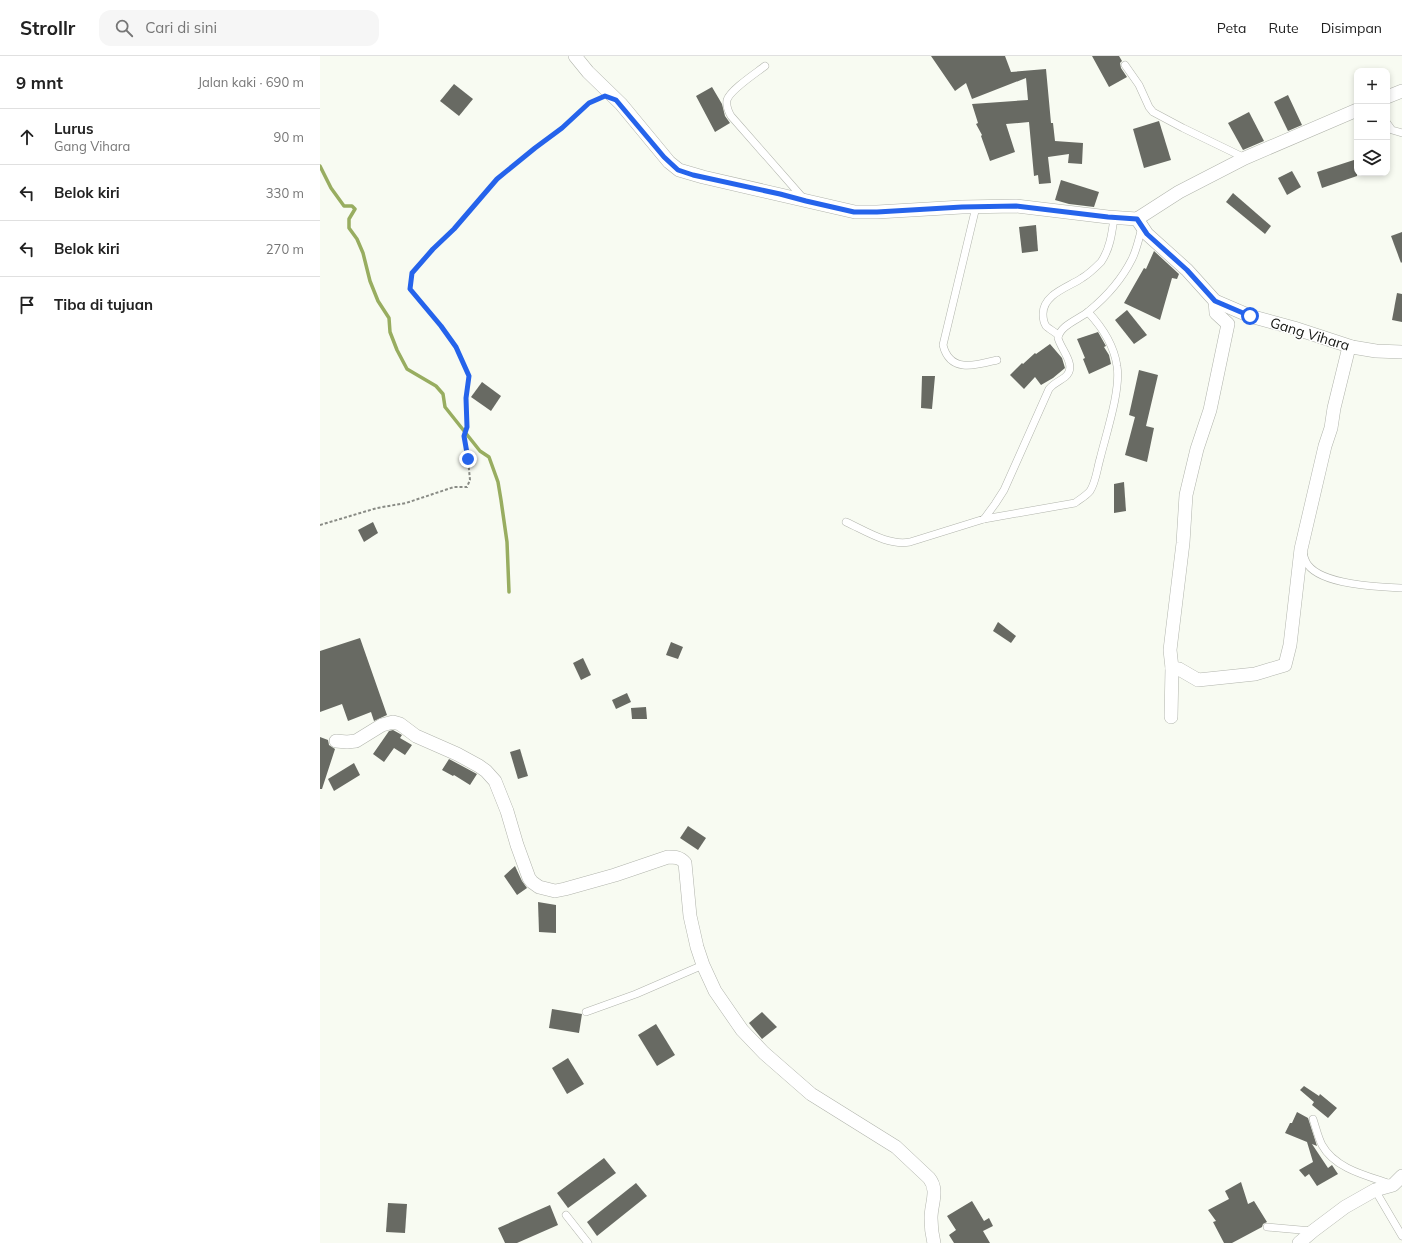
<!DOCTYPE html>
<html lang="id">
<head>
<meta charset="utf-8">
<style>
	:root { --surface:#fff; --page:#f6f6f6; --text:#222; --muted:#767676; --line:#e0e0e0 }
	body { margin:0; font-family:Mulish,sans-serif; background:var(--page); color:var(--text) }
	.controls { position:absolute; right:12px; top:12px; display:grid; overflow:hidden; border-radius:8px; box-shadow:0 2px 6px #0003 }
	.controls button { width:36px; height:36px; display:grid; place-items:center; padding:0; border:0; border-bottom:1px solid var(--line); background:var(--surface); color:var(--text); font:20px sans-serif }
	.stop { position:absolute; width:12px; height:12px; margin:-9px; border:3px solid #2563eb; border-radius:50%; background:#fff }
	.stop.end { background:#2563eb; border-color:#fff; box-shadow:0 1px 4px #0008 }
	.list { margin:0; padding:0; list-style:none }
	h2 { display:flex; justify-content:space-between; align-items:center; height:52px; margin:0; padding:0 16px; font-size:17px }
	h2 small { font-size:13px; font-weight:400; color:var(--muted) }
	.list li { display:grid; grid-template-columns:26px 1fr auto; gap:12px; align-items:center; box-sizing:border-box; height:56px; padding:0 16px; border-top:1px solid var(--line) }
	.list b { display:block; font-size:15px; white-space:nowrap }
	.list p { margin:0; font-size:13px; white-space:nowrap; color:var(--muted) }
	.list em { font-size:13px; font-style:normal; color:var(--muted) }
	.icon { flex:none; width:22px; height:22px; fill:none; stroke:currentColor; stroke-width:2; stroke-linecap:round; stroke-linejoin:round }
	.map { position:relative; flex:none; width:1082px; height:1187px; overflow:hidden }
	header { display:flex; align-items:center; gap:24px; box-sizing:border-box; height:56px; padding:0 20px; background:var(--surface); border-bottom:1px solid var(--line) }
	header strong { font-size:19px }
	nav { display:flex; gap:22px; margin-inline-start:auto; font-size:14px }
	.search { width:280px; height:36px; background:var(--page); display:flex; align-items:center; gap:10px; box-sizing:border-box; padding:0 14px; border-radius:12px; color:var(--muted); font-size:15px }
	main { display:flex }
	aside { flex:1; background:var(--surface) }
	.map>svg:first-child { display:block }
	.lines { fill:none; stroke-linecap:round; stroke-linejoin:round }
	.stream { stroke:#98ad60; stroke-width:3.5 }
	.building { fill:#686a63 }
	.service-casing { stroke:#b1b4ac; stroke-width:8 }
	.minor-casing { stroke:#b1b4ac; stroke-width:14 }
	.path { stroke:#898b85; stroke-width:2; stroke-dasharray:3 2; stroke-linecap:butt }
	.service { stroke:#fff; stroke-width:7 }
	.minor { stroke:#fff; stroke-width:13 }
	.route { stroke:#2563eb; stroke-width:5 }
	.labels { text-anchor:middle; stroke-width:3; stroke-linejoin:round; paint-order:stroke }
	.street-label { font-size:14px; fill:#151613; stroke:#fff }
</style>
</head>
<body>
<header>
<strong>Strollr</strong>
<div class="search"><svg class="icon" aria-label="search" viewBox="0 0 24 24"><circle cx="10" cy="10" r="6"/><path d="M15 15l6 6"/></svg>Cari di sini</div>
<nav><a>Peta</a><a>Rute</a><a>Disimpan</a></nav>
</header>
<main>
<aside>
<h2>9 mnt<small>Jalan kaki · 690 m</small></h2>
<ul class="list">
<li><svg class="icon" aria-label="ahead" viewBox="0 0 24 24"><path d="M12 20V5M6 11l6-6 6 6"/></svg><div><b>Lurus</b><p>Gang Vihara</p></div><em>90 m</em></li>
<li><svg class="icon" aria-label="left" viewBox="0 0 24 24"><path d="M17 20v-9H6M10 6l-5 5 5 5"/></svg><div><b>Belok kiri</b></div><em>330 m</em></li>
<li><svg class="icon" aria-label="left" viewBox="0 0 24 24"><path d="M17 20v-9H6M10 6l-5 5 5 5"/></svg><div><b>Belok kiri</b></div><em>270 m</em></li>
<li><svg class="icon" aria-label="arrive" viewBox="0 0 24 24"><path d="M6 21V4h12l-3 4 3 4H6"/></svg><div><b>Tiba di tujuan</b></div></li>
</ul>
</aside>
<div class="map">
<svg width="1082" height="1187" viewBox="0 0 1082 1187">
	<rect width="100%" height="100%" fill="#f8fbf2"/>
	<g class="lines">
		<polyline class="stream" points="0,110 11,132 24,150 32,150 35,153 29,163 29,172 37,183 43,197 50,225 58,245 69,262 70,276 77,294 87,313 116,330 123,338 125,351 160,395 169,401 178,426 181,444 187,486 189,536"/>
	</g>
	<g class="building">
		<polygon points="611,0 685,0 691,16 726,13 731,67 733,67 735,85 763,87 762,108 748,107 749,98 728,101 731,127 719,128 718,119 714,120 709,66 686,68 695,96 670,105 661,80 662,79 656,68 658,67 652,48 708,44 706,22 652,43 646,27 635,35"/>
		<polygon points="772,0 799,0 802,5 800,7 801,12 807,21 789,31"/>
		<polygon points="134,28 153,43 139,60 120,45"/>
		<polygon points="392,31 402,48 405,60 410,67 395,76 376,40"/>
		<polygon points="968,39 982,69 968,75 954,46"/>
		<polygon points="929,56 944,85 923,94 908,67"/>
		<polygon points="839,65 851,104 824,112 813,73"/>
		<polygon points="1037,103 1037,120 1002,132 997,116"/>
		<polygon points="972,115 981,131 967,139 958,122"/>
		<polygon points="741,124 779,136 774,151 749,148 735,144"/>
		<polygon points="913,137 951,170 945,178 906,146"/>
		<polygon points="716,169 718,195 702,197 699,171"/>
		<polygon points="1082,176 1082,206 1081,207 1071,180"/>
		<polygon points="834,195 859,218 857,223 852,222 840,264 804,247 824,212 826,213"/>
		<polygon points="1077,237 1082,238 1082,266 1072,264"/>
		<polygon points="807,254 827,279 814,288 795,264"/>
		<polygon points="778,276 786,290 784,291 789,299 791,308 769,318 763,303 765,302 757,283"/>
		<polygon points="730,288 742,302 745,312 733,322 721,329 715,321 704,333 690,319 702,307 703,308 715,297 716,298"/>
		<polygon points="819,314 838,319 826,370 834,372 827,406 805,399 815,361 809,359"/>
		<polygon points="602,320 615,320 612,353 601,352"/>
		<polygon points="162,326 181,340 171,355 151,341"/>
		<polygon points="804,426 806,455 794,457 794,428"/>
		<polygon points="53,466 58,477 44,486 38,474"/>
		<polygon points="678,566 696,580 691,587 673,575"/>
		<polygon points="40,582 67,659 54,665 51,656 28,665 22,648 0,656 0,595"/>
		<polygon points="351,586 363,591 358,603 346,599"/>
		<polygon points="263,602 271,619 261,624 253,607"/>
		<polygon points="307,637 311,646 296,653 292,644"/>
		<polygon points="326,651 327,663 312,663 311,652"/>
		<polygon points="73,674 82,679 80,682 92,689 85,699 74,692 64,706 53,698 69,675"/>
		<polygon points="0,681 8,684 9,689 15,693 2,733 0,733"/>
		<polygon points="200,693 208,720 198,723 190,696"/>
		<polygon points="129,703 157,718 150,729 134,719 133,720 122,714"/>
		<polygon points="34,707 40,719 14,735 8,723"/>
		<polygon points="368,770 386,782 378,794 360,782"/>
		<polygon points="195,810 202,825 207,832 197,839 184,820"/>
		<polygon points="218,846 236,849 236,877 219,876"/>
		<polygon points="232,953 262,958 259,977 229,972"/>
		<polygon points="442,956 457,971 442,983 429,967"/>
		<polygon points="336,968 355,999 337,1010 318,979"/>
		<polygon points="248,1002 264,1028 247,1038 232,1012"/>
		<polygon points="984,1030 999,1040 1000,1038 1017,1052 1008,1062 992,1049 994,1046 980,1034"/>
		<polygon points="977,1056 988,1062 997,1090 992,1088 1008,1112 1012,1109 1018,1118 997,1130 989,1118 985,1121 979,1114 993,1106 987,1086 965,1077 970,1067 972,1067"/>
		<polygon points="284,1102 296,1117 248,1152 237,1137"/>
		<polygon points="921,1126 928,1148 934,1145 947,1166 943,1168 942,1171 912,1187 904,1187 893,1166 896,1165 888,1154 909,1143 905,1135"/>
		<polygon points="316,1127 327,1140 277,1180 267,1166"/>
		<polygon points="652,1145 664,1165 669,1162 673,1170 663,1175 670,1187 634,1187 629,1179 636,1174 627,1160"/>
		<polygon points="68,1147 87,1148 85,1177 66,1176"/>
		<polygon points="230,1149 238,1169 197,1187 185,1187 178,1172"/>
	</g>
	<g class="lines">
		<g class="service-casing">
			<g id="service">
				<polyline points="805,9 819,29 829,51 833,56 863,72 925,102"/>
				<path d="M445 10C436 17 410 34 407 44 406 50 408 55 411 60L483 142"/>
				<polyline points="1067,67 1072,74 1082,77"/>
				<path d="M656 151 623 289C630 318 657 309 677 304"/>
				<path d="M738 279C735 276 729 273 726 270 724 267 723 262 723 258 723 238 749 231 762 222 769 218 775 212 781 206 790 193 792 177 794 162"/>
				<path d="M664 463 755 447C760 443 766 440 770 435 776 426 777 413 780 403 786 378 801 334 797 310 794 289 782 271 768 256"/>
				<path d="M526 466C546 475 568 490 590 486L664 463 675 448 684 434 729 333C734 327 740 325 745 321 758 310 741 294 738 282 740 269 760 263 769 255 786 241 802 223 812 203 817 193 819 182 822 171"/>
				<path d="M983 497C984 501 985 505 988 509 1003 529 1059 531 1082 532"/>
				<polyline points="266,956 316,938 383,909"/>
				<path d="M993 1063C996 1072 998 1081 1002 1089 1015 1113 1048 1120 1071 1128"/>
				<polyline points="1055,1134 1082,1180"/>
				<polyline points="246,1159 268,1187"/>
				<polyline points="947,1171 992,1175"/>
			</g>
		</g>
		<g class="minor-casing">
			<g id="minor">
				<polyline points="255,0 268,16 301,48 349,106 359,114 383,121 535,156 557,156 642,151 696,150 788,161 817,163 859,136 925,102 1037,54"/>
				<polyline points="1067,41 1082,35"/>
				<polyline points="817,163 827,178 867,214 895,245 930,260 974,272 1032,291 1056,295 1082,296"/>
				<polyline points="895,245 896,257 908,268 890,354 877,393 866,439 863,487 850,594 852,612 859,613 878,624 935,618 965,609 970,589 981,493 1005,390 1011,372 1014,352 1028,295 1032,291"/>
				<polyline points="851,661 852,612"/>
				<path d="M16 685 27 686 36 685 62 669 73 666 80 668 96 680 137 698 159 710 166 715 175 725 187 755 197 789 209 822 212 826 219 831 235 835 245 833 295 819 348 801C355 801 360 801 365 807L370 860 377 891 383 909 395 935 422 974 444 997 491 1038 576 1091 609 1122C619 1134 611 1148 611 1162 611 1170 612 1179 614 1187"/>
				<polyline points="979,1187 993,1175 1025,1151 1055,1134 1073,1129 1082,1120"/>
			</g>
		</g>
		<polyline class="path" points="0,469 57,452 86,447 134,431 147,431 150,424 148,403 144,380 147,371 146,342 149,320 136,291 121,270 90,233 92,217 113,193 134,173 177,123 215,92 242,72 269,47 278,43"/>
		<use href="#service" class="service"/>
		<use href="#minor" class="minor"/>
	</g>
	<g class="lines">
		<polyline class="route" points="148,403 144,380 147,371 146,342 149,320 136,291 121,270 90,233 92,217 113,193 134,173 177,123 215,92 242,72 269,47 285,40 296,44 344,101 358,114 373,119 460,138 486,145 534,156 557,156 642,151 696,150 788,161 817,163 827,178 867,214 895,245 930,260"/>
	</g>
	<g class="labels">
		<g class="street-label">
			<text transform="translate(990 278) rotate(17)" y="5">Gang Vihara</text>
		</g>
	</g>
</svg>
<div class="controls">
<button>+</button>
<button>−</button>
<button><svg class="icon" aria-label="layers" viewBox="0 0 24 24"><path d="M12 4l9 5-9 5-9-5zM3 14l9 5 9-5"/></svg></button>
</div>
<div class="stop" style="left:930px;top:260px"></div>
<div class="stop end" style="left:148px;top:403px"></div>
</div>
</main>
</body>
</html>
